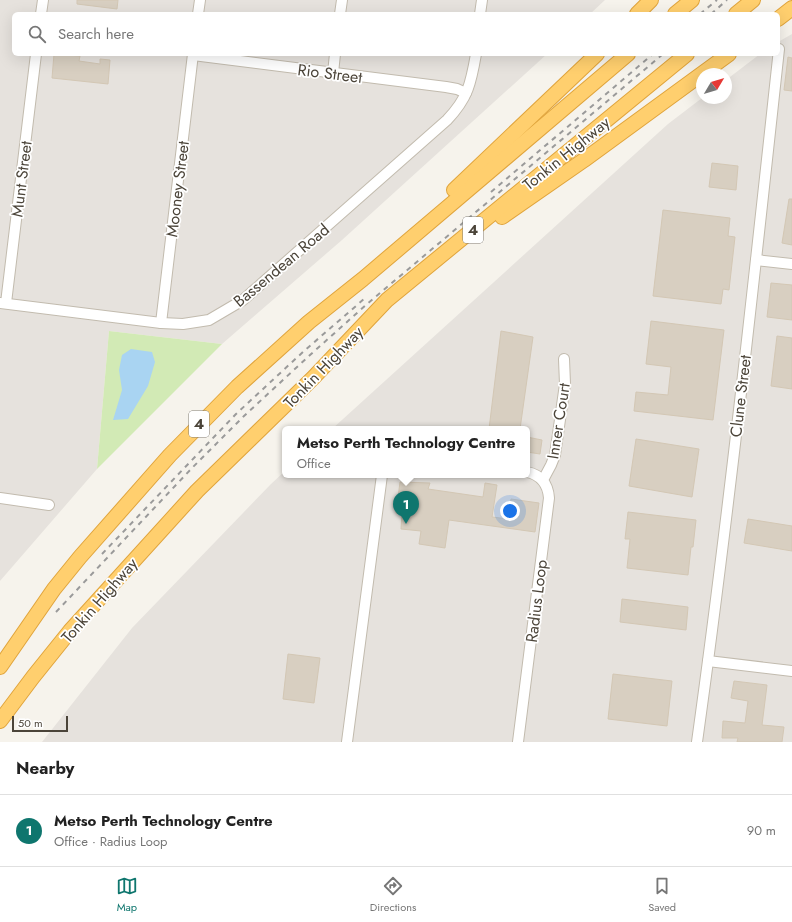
<!DOCTYPE html>
<html lang="en">
<head>
<meta charset="utf-8">
<style>
	:root { --surface:#fff; --page:#f2f2f2; --text:#222; --muted:#767676; --line:#e0e0e0; --accent:#0f766e }
	body { margin:0; font-family:Jost,sans-serif; background:var(--page); color:var(--text) }
	.compass { position:absolute; left:696px; top:68px; width:36px; height:36px; border-radius:50%; background:var(--surface); box-shadow:0 4px 16px #0002; rotate:52deg }
	.scale { position:absolute; left:12px; bottom:10px; width:56px; box-sizing:border-box; padding-left:4px; border:2px solid #4b4439; border-top:0; font-size:11px; line-height:14px; white-space:nowrap; color:#4b4439; -webkit-text-stroke:3px #fff; paint-order:stroke }
	.you { position:absolute; left:510px; top:511px; width:14px; height:14px; margin:-10px; border:3px solid #fff; border-radius:50%; background:#1a73e8; box-shadow:0 0 0 6px #1a73e833 }
	.badge { display:grid; place-items:center; width:26px; height:26px; border-radius:50%; background:var(--accent); color:#fff; font-size:13px; font-weight:700 }
	.pin { position:absolute; translate:-50% -33px; filter:drop-shadow(0 1px 2px #0008) }
	.pin::after { content:''; position:absolute; top:21px; width:14px; height:12px; background:inherit; clip-path:polygon(0 0,100% 0,50% 100%) }
	.popup { position:absolute; left:282px; top:426px; width:248px; height:52px; box-sizing:border-box; display:grid; place-content:center; border-radius:6px; background:var(--surface); filter:drop-shadow(0 1px 3px #0005); font-size:13px; white-space:nowrap; color:var(--muted) }
	.popup b { font-size:15px; color:var(--text) }
	.popup::after { content:''; position:absolute; left:50%; top:100%; margin-left:-8px; border:8px solid transparent; border-top-color:var(--surface) }
	.list { margin:0; padding:0; list-style:none }
	h2 { display:flex; justify-content:space-between; align-items:center; height:52px; margin:0; padding:0 16px; font-size:17px }
	h2 small { font-size:13px; font-weight:400; color:var(--muted) }
	.list li { display:grid; grid-template-columns:26px 1fr auto; gap:12px; align-items:center; box-sizing:border-box; height:72px; padding:0 16px; border-top:1px solid var(--line) }
	.list b { display:block; font-size:15px; white-space:nowrap }
	.list p { margin:0; font-size:13px; white-space:nowrap; color:var(--muted) }
	.list em { font-size:13px; font-style:normal; color:var(--muted) }
	.icon { flex:none; width:22px; height:22px; fill:none; stroke:currentColor; stroke-width:2; stroke-linecap:round; stroke-linejoin:round }
	.map { position:relative; flex:none; width:792px; height:742px; overflow:hidden }
	.search { position:absolute; background:var(--surface); box-shadow:0 4px 16px #0002; left:12px; right:12px; top:12px; height:44px; display:flex; align-items:center; gap:10px; box-sizing:border-box; padding:0 14px; border-radius:6px; color:var(--muted); font-size:15px }
	.sheet { height:124px; background:var(--surface) }
	nav { display:flex; justify-content:space-around; align-items:center; box-sizing:border-box; height:56px; border-top:1px solid var(--line); background:var(--surface); font-size:11px; color:var(--muted) }
	nav a { display:grid; justify-items:center; gap:2px }
	nav .on { color:var(--accent) }
	.map>svg:first-child { display:block }
	.industrial { fill:#e6e2dd }
	.green { fill:#d2eab5 }
	.water { fill:#a9d4f2 }
	.building { fill:#d8cfc1; stroke:#d3c7b4 }
	.lines { fill:none; stroke-linecap:round; stroke-linejoin:round }
	.minor-casing { stroke:#c2bbae; stroke-width:12 }
	.highway-casing { stroke:#e0a43c; stroke-width:16 }
	.minor { stroke:#fff; stroke-width:10 }
	.highway { stroke:#ffcf6e; stroke-width:14 }
	.rail { stroke:#9a9a9a; stroke-width:2; stroke-dasharray:5 5; stroke-linecap:butt }
	.labels { text-anchor:middle; stroke-width:3.5; stroke-linejoin:round; paint-order:stroke }
	.shield { fill:#fff; stroke:#817c74; stroke-width:1 }
	.shield-label { font-size:15px; font-weight:bold; fill:#4b4439 }
	.street-label { font-size:16px; fill:#4b4439; stroke:#fff }
</style>
</head>
<body>
<div class="map">
<svg width="792" height="742" viewBox="0 0 792 742">
	<rect width="100%" height="100%" fill="#f6f3ec"/>
	<g class="industrial">
		<polygon points="0,0 605,0 590,14 14,14 14,54 547,54 342,240 222,344 109,331 97,469 0,581"/>
		<polygon points="792,34 792,742 42,742 132,628 271,484 285,471 285,475 527,475 527,429 332,429 668,124 702,98 726,98 726,80 760,54 778,54 778,42"/>
	</g>
	<polygon class="green" points="109,331 222,344 97,469"/>
	<polygon class="water" points="131,349 152,352 155,362 148,386 128,419 113,420 122,390 119,370 122,355"/>
	<g class="building">
		<polygon points="77,0 118,0 117,9 77,4"/>
		<polygon points="54,54 80,56 79,61 100,64 100,59 110,60 108,84 52,78"/>
		<polygon points="788,57 792,58 792,91 784,90"/>
		<polygon points="712,163 738,166 736,190 709,187"/>
		<polygon points="789,199 792,199 792,245 782,243"/>
		<polygon points="663,210 730,218 728,236 735,237 729,290 723,289 721,304 653,296"/>
		<polygon points="771,283 792,285 792,320 767,317"/>
		<polygon points="651,321 724,330 713,420 634,411 636,392 668,395 671,367 646,364"/>
		<polygon points="501,331 533,337 520,429 489,429"/>
		<polygon points="777,336 792,338 792,389 771,386"/>
		<polygon points="527,437 542,440 540,454 527,452"/>
		<polygon points="636,439 699,449 692,497 629,486"/>
		<polygon points="400,482 430,483 428,489 483,497 485,483 497,485 492,517 508,519 511,499 539,503 535,532 449,520 445,548 419,544 421,531 401,529 402,513 396,513"/>
		<polygon points="628,512 696,520 693,547 691,547 688,575 627,568 630,539 625,539"/>
		<polygon points="748,519 792,526 792,551 744,543"/>
		<polygon points="622,599 688,607 686,630 620,622"/>
		<polygon points="288,654 320,658 314,703 283,699"/>
		<polygon points="613,674 672,681 667,726 608,719"/>
		<polygon points="734,681 767,685 762,725 784,727 782,742 737,742 738,738 722,738 723,721 745,723 748,701 731,698"/>
	</g>
	<g class="lines">
		<g class="minor-casing">
			<g id="minor">
				<polyline points="41,14 43,0"/>
				<polyline points="198,14 200,0"/>
				<polyline points="340,14 342,0"/>
				<polyline points="480,14 482,0"/>
				<polyline points="193,55 446,87 457,89 466,93"/>
				<polyline points="333,73 335,54"/>
				<polyline points="756,260 792,264"/>
				<path d="M0 303 161 323 183 324 209 320 243 300 447 120C468 98 471 83 476 54"/>
				<polyline points="6,303 36,54"/>
				<polyline points="161,323 193,54"/>
				<polyline points="543,480 551,465 555,455 565,384 564,359"/>
				<polyline points="0,498 49,505"/>
				<polyline points="708,661 792,671"/>
				<polyline points="347,742 382,475"/>
				<path d="M518 742 549 498C548 484 541 475 527 472"/>
				<path d="M697 742C729 512 754 280 779 49"/>
			</g>
		</g>
		<g class="highway-casing">
			<g id="highway">
				<polyline points="637,14 651,0"/>
				<polyline points="675,14 692,0"/>
				<polyline points="736,14 753,0"/>
				<polyline points="778,19 792,8"/>
				<polyline points="454,190 597,54"/>
				<polyline points="502,217 584,160 729,54"/>
				<polyline points="0,667 54,589 80,557 170,455 237,387 309,322 363,279 628,54"/>
				<polyline points="0,721 33,677 70,631 197,491 313,378 387,300 687,54"/>
			</g>
		</g>
		<use href="#minor" class="minor"/>
		<use href="#highway" class="highway"/>
		<g class="rail">
			<polyline points="700,14 717,0"/>
			<polyline points="711,14 727,0"/>
			<polyline points="491,192 653,54"/>
			<polyline points="102,554 236,414 304,351 364,299"/>
			<polyline points="56,612 192,468 244,416 310,355 367,304 663,54"/>
		</g>
	</g>
	<g class="labels">
		<g class="shield">
			<rect x="463" y="217" width="20" height="26" rx="3"/>
			<rect x="189" y="411" width="20" height="26" rx="3"/>
		</g>
		<g class="shield-label">
			<text x="473" y="235">4</text>
			<text x="199" y="429">4</text>
		</g>
		<g class="street-label">
			<text transform="translate(330 73) rotate(7)" y="6">Rio Street</text>
			<text transform="translate(566 153) rotate(-39)" y="6">Tonkin Highway</text>
			<text transform="translate(21 179) rotate(-83)" y="6">Munt Street</text>
			<text transform="translate(177 189) rotate(-83)" y="6">Mooney Street</text>
			<text transform="translate(281 265) rotate(-40)" y="6">Bassendean Road</text>
			<text transform="translate(323 367) rotate(-46)" y="6">Tonkin Highway</text>
			<text transform="translate(740 396) rotate(-83)" y="6">Clune Street</text>
			<text transform="translate(558 421) rotate(-81)" y="6">Inner Court</text>
			<text transform="translate(99 600) rotate(-49)" y="6">Tonkin Highway</text>
			<text transform="translate(536 601) rotate(-83)" y="6">Radius Loop</text>
		</g>
	</g>
</svg>
<svg class="compass" viewBox="-18 -18 36 36"><path d="M0-13l5 13h-10z" fill="#e53935"/><path d="M0 13l5-13h-10z" fill="#767676"/></svg>
<div class="scale">50 m</div>
<div class="you"></div>
<div class="pin badge" style="left:406px;top:524px">1</div>
<div class="popup"><b>Metso Perth Technology Centre</b>Office</div>
<div class="search"><svg class="icon" aria-label="search" viewBox="0 0 24 24"><circle cx="10" cy="10" r="6"/><path d="M15 15l6 6"/></svg>Search here</div>
</div>
<section class="sheet">
<h2>Nearby<small></small></h2>
<ul class="list">
<li><span class="badge">1</span><div><b>Metso Perth Technology Centre</b><p>Office · Radius Loop</p></div><em>90 m</em></li>
</ul>
</section>
<nav>
<a class="on"><svg class="icon" aria-label="map" viewBox="0 0 24 24"><path d="M3 6l6-2 6 2 6-2v14l-6 2-6-2-6 2zM9 4v14M15 6v14"/></svg>Map</a>
<a><svg class="icon" aria-label="directions" viewBox="0 0 24 24"><path d="M12 3l9 9-9 9-9-9zM9 14v-3h6M13 9l2 2-2 2"/></svg>Directions</a>
<a><svg class="icon" aria-label="saved" viewBox="0 0 24 24"><path d="M7 4h10v16l-5-4-5 4z"/></svg>Saved</a>
</nav>
</body>
</html>
